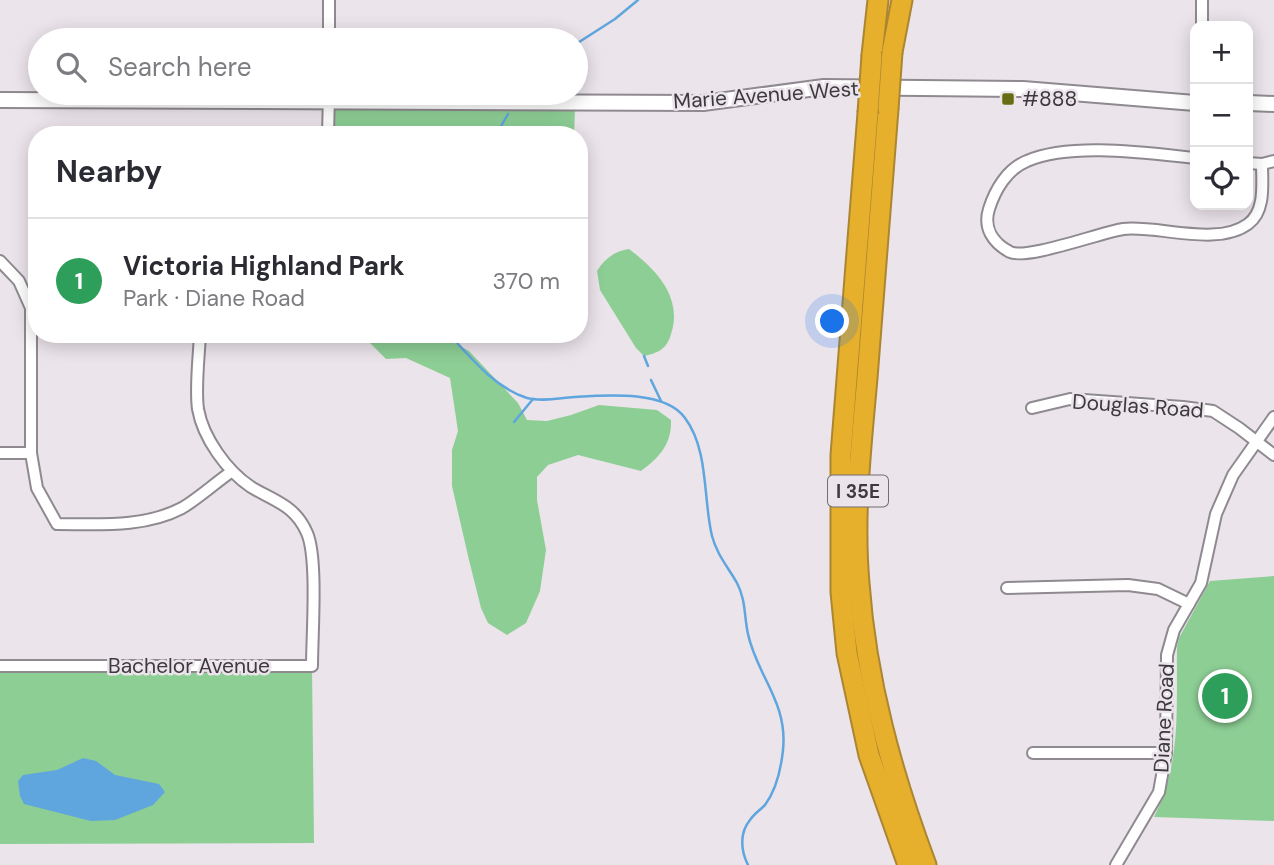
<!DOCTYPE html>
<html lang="en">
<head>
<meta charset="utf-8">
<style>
	:root { --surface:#fff; --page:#f7f7f7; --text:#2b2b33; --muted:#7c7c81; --line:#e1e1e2; --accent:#7c3aed }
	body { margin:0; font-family:"DM Sans",sans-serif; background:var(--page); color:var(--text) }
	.controls { position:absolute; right:21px; top:21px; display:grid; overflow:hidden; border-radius:14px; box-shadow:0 4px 18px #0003 }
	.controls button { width:63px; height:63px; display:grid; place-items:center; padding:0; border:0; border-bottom:2px solid var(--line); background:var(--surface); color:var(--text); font:35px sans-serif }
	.you { position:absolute; left:833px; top:322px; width:24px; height:24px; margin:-18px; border:5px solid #fff; border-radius:50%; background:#1a73e8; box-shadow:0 0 0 10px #1a73e833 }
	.badge { display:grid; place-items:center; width:46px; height:46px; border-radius:50%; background:var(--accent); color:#fff; font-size:23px; font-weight:700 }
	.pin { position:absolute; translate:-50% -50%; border:4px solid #fff; box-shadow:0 2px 7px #0006 }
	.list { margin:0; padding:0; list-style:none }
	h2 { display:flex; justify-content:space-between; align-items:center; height:91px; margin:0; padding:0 28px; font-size:30px }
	h2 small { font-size:23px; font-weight:400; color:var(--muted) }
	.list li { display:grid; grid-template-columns:46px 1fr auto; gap:21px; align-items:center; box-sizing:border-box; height:126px; padding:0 28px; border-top:2px solid var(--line) }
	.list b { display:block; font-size:26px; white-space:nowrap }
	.list p { margin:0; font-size:23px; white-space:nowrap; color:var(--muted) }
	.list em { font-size:23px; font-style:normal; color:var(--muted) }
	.icon { flex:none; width:38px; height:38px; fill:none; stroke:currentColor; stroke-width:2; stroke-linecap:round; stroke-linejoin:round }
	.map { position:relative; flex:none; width:1274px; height:865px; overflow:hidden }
	.search { position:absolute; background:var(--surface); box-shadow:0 4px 18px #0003; left:28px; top:28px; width:560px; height:77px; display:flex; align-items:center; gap:18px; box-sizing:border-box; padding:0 24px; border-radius:38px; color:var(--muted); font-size:26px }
	.panel { position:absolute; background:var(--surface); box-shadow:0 4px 18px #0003; left:28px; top:126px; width:560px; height:217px; border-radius:28px }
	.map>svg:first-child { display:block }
	.green { fill:#8dce95 }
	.water { fill:#5fa5de }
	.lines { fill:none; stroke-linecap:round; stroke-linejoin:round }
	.stream { stroke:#5fa5de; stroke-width:2.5 }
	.minor-casing { stroke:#8f8990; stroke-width:14 }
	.tertiary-casing { stroke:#8f8990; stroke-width:18 }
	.motorway-casing { stroke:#ab8632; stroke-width:23 }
	.minor { stroke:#fff; stroke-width:10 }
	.tertiary { stroke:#fff; stroke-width:14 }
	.motorway { stroke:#e6af2c; stroke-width:19 }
	.motorway-bridge-casing { stroke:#ab8632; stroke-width:23; stroke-linecap:butt }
	.motorway-bridge { stroke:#e6af2c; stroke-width:19 }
	.poi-dot { fill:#666d12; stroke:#ebe4eb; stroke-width:2.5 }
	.labels { text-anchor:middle; stroke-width:5; stroke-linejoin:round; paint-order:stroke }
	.shield { fill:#ebe4eb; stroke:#716d71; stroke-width:2 }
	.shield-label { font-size:19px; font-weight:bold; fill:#3d3a3d }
	.street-label { font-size:21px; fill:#3d3a3d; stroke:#ebe4eb }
	.poi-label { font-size:21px; fill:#3d3a3d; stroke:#ebe4eb; text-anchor:start }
</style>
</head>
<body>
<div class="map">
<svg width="1274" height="865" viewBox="0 0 1274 865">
	<rect width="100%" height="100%" fill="#ebe4eb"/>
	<g class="green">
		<polygon points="335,107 575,109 574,135 334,135"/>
		<path d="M629 249C657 270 683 298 671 334 667 349 658 353 644 356L636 348 600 290 597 271C605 258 615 251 629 249Z"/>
		<path d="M366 334H443L444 337 469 351 518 403 527 420 547 421 571 415 599 405 657 410 671 420C672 444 659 458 641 471L578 455 548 465 537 477V500L546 550 540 591 526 623 507 635 488 623 481 608 469 560 452 486V450L458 431 450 378 406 358 386 359 368 341Z"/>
		<path d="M1274 576V821L1154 817C1182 761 1176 708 1177 647L1179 638 1210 581Z"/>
		<polygon points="312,666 314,843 0,844 0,672 303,672"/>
	</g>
	<polygon class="water" points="83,758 96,761 115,775 159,784 165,792 153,805 115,820 91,821 24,804 20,796 18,781 23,775 57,770"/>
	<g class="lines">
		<g class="stream">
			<polyline points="576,44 615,19 638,0"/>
			<polyline points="496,135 508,114"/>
			<path d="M449 334C471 358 495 388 527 398 542 402 559 398 574 397 606 395 665 390 685 418 709 450 703 499 712 536 717 555 728 567 737 583 746 600 744 616 748 634 757 676 788 702 783 750 781 769 776 790 765 805 760 810 754 814 750 820 739 833 741 851 748 865"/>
			<polyline points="644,356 648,366"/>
			<polyline points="651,380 661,401"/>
			<polyline points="514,422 533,399"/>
		</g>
		<g class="minor-casing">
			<g id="minor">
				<polyline points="1202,26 1202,0"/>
				<polyline points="329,40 329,0"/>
				<polyline points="328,135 329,93"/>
				<path d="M1195 158C1147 153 1071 142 1027 161 1007 169 995 190 989 209 983 228 993 243 1010 252 1027 260 1099 233 1123 229 1158 225 1217 247 1248 224 1266 211 1262 183 1262 164"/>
				<polyline points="1248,163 1262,164 1274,161"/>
				<path d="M0 261 19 281 31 308V453L37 488 57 524C98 524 144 528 182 508 199 498 215 483 231 472"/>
				<polyline points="1032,408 1070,399 1183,407 1213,411 1239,428 1274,455"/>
				<polyline points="0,453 31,453"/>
				<polyline points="1007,588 1128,585 1158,589 1189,604"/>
				<path d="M0 666H312C312 635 318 558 307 533 295 505 274 501 251 487 227 471 203 438 198 409 195 387 199 357 200 334"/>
				<polyline points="1033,753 1166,753"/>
				<polyline points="1116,865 1159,792 1166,753 1167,655 1174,630 1201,583 1216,514 1233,475 1274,417"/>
			</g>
		</g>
		<g class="tertiary-casing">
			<g id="tertiary">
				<polyline points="0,100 703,103 824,87 1023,89 1195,103"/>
				<polyline points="1248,103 1274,104"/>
			</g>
		</g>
		<g class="motorway-casing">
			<g id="motorway">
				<polyline points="892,52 902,0"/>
				<polyline points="872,55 878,0"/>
				<path d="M888 109C881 198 874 288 867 378 861 446 853 515 859 583 866 681 892 774 926 865"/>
				<polyline points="868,113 841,455 841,592 847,653 869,755 908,865"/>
			</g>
		</g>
		<use href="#minor" class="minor"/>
		<use href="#tertiary" class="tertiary"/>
		<use href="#motorway" class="motorway"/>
		<g class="motorway-bridge-casing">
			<g id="motorway-bridge">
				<polyline points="888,109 892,52"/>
				<polyline points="868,113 872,55"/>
			</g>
		</g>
		<use href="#motorway-bridge" class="motorway-bridge"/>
	</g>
	<rect class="poi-dot" x="1001" y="92" width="14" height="14" rx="3.5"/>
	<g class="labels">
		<rect class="shield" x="828" y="475.5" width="60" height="31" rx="5"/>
		<g class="shield-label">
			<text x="858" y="498">I 35E</text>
		</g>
		<g class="street-label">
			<text transform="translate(766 95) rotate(-4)" y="7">Marie Avenue West</text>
			<text transform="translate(1138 406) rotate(4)" y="7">Douglas Road</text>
			<text x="189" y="673">Bachelor Avenue</text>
			<text transform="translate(1164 718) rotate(-87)" y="7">Diane Road</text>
		</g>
		<g class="poi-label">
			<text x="1022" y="106">#888</text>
		</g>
	</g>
</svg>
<div class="controls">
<button>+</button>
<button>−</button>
<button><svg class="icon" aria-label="locate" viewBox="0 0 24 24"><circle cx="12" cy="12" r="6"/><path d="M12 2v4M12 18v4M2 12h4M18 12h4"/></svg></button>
</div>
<div class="you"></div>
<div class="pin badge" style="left:1225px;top:696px;background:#2e9e5b">1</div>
<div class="search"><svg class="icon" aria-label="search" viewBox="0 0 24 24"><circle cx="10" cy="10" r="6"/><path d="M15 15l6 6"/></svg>Search here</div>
<section class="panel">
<h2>Nearby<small></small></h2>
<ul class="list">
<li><span class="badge" style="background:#2e9e5b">1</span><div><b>Victoria Highland Park</b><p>Park · Diane Road</p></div><em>370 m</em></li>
</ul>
</section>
</div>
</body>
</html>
